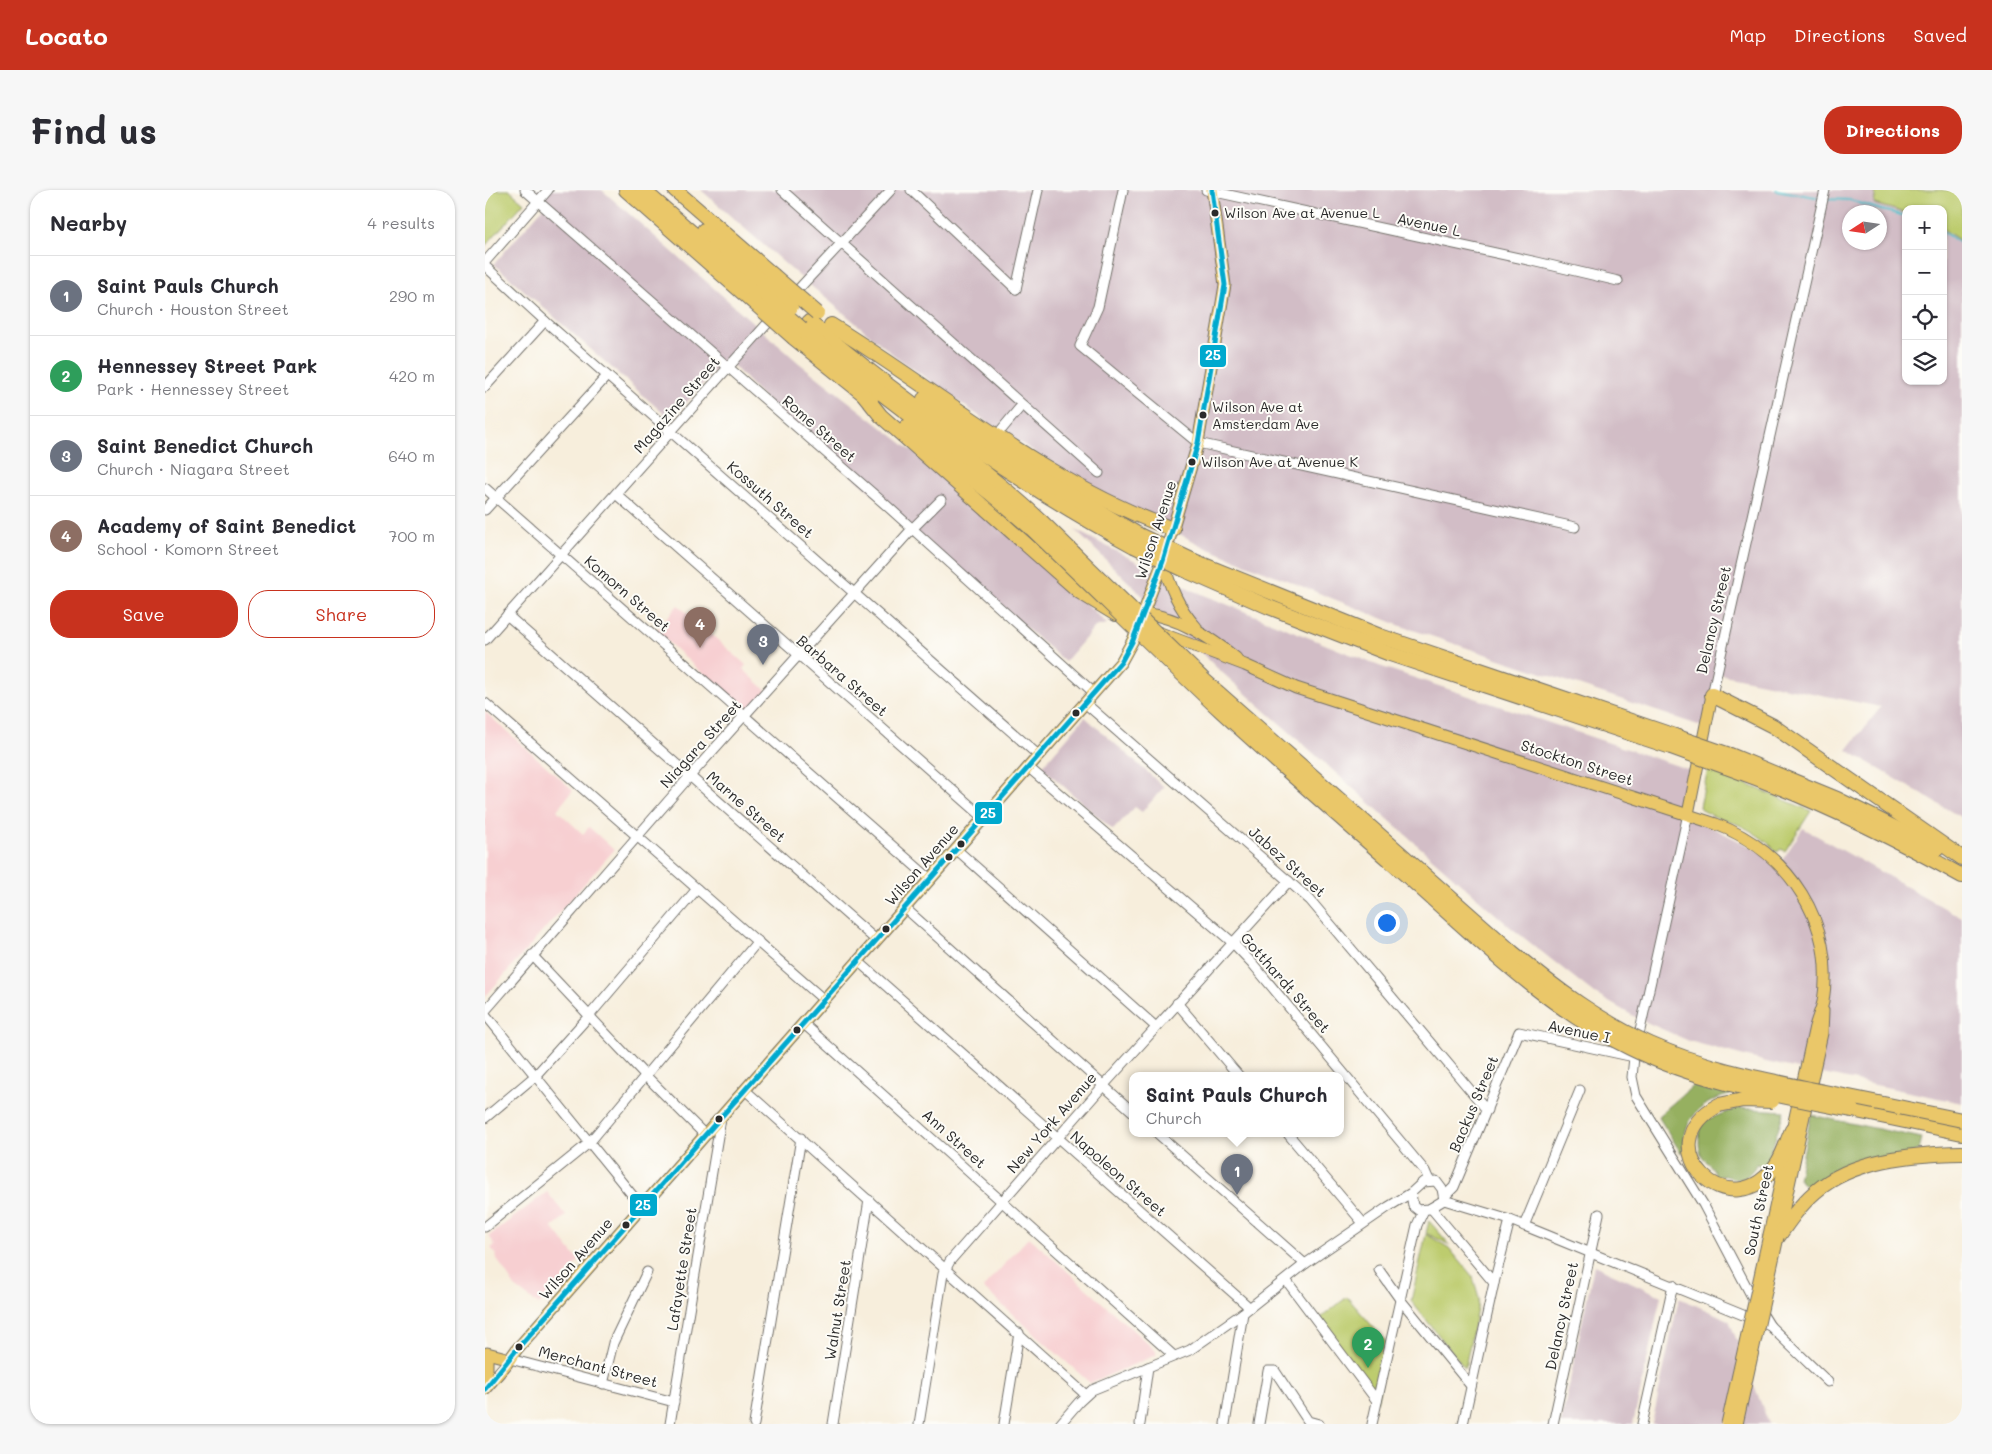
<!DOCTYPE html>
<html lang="en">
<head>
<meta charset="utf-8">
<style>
	:root { --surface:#fff; --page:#f7f7f7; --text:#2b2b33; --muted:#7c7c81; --line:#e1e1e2; --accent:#c8321e }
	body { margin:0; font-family:Mali,sans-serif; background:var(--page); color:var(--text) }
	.controls { position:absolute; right:15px; top:15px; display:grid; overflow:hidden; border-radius:10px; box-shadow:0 1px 4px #0004 }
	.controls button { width:45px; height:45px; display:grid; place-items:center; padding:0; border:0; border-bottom:1px solid var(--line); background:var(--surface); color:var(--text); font:25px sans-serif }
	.compass { position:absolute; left:1357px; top:15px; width:45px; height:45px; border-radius:50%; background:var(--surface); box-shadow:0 1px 4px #0004; rotate:258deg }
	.you { position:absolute; left:901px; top:732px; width:18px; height:18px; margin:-12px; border:4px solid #fff; border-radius:50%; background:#1a73e8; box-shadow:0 0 0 8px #1a73e833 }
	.badge { display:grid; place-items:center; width:32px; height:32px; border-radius:50%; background:var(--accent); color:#fff; font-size:16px; font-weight:700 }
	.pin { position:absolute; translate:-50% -41px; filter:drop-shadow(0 1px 2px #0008) }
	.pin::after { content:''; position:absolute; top:26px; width:18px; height:15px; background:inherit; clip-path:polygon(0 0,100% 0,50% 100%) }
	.popup { position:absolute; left:644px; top:882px; width:215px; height:65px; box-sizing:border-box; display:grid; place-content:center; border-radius:10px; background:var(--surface); filter:drop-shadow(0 1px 4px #0005); font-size:16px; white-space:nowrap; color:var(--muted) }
	.popup b { font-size:19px; color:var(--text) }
	.popup::after { content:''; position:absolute; left:50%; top:100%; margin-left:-10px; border:10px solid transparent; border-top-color:var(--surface) }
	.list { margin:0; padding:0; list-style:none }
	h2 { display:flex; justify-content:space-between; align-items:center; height:65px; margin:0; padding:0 20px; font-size:21px }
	h2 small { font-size:16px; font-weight:400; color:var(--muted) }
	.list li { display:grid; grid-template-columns:32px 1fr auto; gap:15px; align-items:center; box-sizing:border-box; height:80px; padding:0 20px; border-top:1px solid var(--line) }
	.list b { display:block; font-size:19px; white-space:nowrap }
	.list p { margin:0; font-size:16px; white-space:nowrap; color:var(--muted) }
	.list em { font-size:16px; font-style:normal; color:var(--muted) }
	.actions { display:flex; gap:10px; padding:15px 20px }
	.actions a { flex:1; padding:11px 0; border:1px solid var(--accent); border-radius:20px; text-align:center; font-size:18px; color:var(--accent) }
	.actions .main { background:var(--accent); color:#fff }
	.icon { flex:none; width:28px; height:28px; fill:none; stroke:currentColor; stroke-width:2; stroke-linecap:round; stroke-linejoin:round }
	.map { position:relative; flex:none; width:1477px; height:1234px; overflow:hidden; border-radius:20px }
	header { display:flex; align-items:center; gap:30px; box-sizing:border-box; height:70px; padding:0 25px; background:var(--accent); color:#fff }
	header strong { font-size:24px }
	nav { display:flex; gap:28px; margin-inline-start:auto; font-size:18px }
	.intro { display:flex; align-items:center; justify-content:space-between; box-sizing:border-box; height:120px; padding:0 30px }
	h1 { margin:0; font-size:35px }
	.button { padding:12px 22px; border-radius:20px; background:var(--accent); color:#fff; font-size:18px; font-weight:700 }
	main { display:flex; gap:30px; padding:0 30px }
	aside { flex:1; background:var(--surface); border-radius:20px; box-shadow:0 1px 4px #0004 }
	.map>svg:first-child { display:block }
	.built { fill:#f7cfd1 }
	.industrial { fill:#d2bdc6; fill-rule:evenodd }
	.green { fill:#bdcc6e; stroke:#747c4c }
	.forest { fill:#96b061; stroke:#606e46 }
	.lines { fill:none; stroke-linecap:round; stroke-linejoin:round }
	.stream { stroke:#54c1cc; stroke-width:2 }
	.minor-casing { stroke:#726f69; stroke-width:11 }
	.major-casing { stroke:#726f69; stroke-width:13 }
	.highway-casing { stroke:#726f69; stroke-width:16 }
	.minor { stroke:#fff; stroke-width:9 }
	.major { stroke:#eac769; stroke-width:11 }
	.highway { stroke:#eac769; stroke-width:14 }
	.major-bridge-casing { stroke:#726f69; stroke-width:13; stroke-linecap:butt }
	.highway-bridge-casing { stroke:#726f69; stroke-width:16; stroke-linecap:butt }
	.major-bridge { stroke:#eac769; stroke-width:11 }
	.highway-bridge { stroke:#eac769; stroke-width:14 }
	.bus-1-casing { stroke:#fdfcf7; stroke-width:9 }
	.bus-1 { stroke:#00a9ce; stroke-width:5 }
	.bus-dot { fill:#2b2b2b; stroke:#fdfcf7; stroke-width:2 }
	.labels { text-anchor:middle; stroke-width:4; stroke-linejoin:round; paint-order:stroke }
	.bus-label { font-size:14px; fill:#2b2b2b; stroke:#fdfcf7; text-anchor:start }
	.street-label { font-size:15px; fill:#2b2b2b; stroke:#fdfcf7 }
	.line-badge { stroke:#fdfcf7; stroke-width:2 }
	.badge-label { font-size:14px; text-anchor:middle; font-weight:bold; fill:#fff }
</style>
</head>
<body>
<header>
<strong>Locato</strong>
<nav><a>Map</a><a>Directions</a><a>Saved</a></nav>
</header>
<div class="intro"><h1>Find us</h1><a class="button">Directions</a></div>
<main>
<aside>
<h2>Nearby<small>4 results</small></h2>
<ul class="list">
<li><span class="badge" style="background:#6b7280">1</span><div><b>Saint Pauls Church</b><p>Church · Houston Street</p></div><em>290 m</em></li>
<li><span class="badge" style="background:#2e9e5b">2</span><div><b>Hennessey Street Park</b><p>Park · Hennessey Street</p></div><em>420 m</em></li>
<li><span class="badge" style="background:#6b7280">3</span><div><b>Saint Benedict Church</b><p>Church · Niagara Street</p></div><em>640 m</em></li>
<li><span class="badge" style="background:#8d6e63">4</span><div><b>Academy of Saint Benedict</b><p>School · Komorn Street</p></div><em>700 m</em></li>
</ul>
<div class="actions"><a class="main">Save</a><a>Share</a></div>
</aside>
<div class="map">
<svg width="1477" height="1234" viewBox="0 0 1477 1234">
	<rect width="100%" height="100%" fill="#fdfcf7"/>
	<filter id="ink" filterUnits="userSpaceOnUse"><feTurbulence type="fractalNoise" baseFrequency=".02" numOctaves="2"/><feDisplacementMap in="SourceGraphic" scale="10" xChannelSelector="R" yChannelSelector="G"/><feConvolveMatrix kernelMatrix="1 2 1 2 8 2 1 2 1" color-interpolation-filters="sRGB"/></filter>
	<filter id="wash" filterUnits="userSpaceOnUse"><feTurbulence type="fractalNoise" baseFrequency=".0096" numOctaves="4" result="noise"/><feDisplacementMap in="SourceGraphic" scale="20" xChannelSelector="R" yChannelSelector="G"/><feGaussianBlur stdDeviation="1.12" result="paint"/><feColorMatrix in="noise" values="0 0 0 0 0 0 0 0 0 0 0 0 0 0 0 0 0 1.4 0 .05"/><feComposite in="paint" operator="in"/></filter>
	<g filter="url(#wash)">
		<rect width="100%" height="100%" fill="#f7eedc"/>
		<g class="built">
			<polygon points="193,415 261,475 258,479 284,503 264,526 171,441"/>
			<polygon points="0,522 88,600 72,620 98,644 104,637 129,660 0,807"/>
			<polygon points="62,1002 81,1026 67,1037 94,1071 54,1115 30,1097 10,1066 11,1064 6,1058 10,1055 4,1046"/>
			<polygon points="544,1047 671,1161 671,1165 605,1193 498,1098"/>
		</g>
		<g class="industrial">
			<polygon points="50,0 117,0 314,173 513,328 622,434 610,437 580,472 283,212 241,168 186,230 9,74 63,12"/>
			<path d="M216 0H1391L1389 14 1421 23V191H1458V39L1477 52V628L1362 560 1396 517 1234 484 1222 538 916 436 724 359 621 307 501 231 409 165 307 80ZM1364 22H1394V52H1364Z"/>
			<polygon points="590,340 709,401 894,476 1211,582 1200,624 1296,672 1318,638 1477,728 1477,913 1285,873 1204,851 1152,828 1110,804 1024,736 732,478"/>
			<polygon points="600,527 679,597 657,622 650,617 628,640 557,577"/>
			<polygon points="1109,1075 1176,1106 1148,1234 1076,1234"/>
			<polygon points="1194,1108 1244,1130 1284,1234 1167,1234"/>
		</g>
		<g class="green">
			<polygon points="0,0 24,0 39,13 0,56"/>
			<polygon points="1391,0 1477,0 1477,52 1458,39 1458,19 1421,19 1421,23 1389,14"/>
			<path d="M1223 578 1326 621 1300 661 1296 659 1292 662C1280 649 1266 640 1250 633 1239 628 1222 627 1215 617Z"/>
			<polygon points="944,1031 965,1055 941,1043"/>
			<polygon points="941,1044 964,1058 988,1087 994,1109 980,1178 926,1111"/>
			<polygon points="862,1107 904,1155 892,1211 832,1131"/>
		</g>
		<g class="forest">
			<path d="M1210 894 1245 903V905C1224 909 1205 922 1200 944 1199 950 1200 957 1196 963L1173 926Z"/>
			<path d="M1253 918 1299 921 1281 977 1272 974C1252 1004 1248 980 1232 987L1230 986C1230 977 1221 973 1217 966 1212 958 1214 940 1218 931Z"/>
			<polygon points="1326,925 1437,948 1434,960 1324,999 1313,989"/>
		</g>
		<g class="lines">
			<g class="stream">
				<polyline points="1291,0 1336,8"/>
				<polyline points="1341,9 1365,10 1396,20 1421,26"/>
				<polyline points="1458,42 1477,54"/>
			</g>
		</g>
	</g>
	<g filter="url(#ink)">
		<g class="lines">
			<g class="minor-casing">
				<g id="minor">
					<polyline points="40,0 401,315 608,502"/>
					<polyline points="297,0 614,283"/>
					<polyline points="426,0 531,99"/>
					<polyline points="638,0 613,117 595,156 713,253 1090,337"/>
					<polyline points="721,0 1052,72 1133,91"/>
					<polyline points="0,72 63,0"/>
					<polyline points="0,76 60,131 553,565"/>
					<polyline points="531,99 553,0"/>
					<polyline points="307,106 406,0"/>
					<polyline points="0,197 60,131"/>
					<polyline points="517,239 537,215"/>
					<polyline points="0,298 445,689"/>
					<polyline points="131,304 498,627"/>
					<polyline points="0,320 122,186"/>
					<polyline points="22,425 391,750"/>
					<polyline points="0,450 290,125"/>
					<polyline points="1227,505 1340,0"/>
					<polyline points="0,513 339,810"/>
					<polyline points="600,513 825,710 1002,920"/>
					<polyline points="543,577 747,752 767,773 940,981 944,990"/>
					<polyline points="1203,624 1149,867 1147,887 1151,906 1218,1014 1267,1107 1285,1136"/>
					<polyline points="471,659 671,837"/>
					<polyline points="420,718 648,922"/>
					<polyline points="47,765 161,886 220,945"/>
					<polyline points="373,771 764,1117"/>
					<polyline points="692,813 754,886"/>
					<polyline points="0,821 205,586 427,339 456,310"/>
					<polyline points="0,824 157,1017"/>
					<polyline points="319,834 689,1166"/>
					<polyline points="260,900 601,1205"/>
					<polyline points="0,928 50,886 104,826 212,699"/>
					<polyline points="673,944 820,1074"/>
					<polyline points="803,944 878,1033"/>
					<polyline points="959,1007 969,997 1034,842 1149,867"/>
					<polyline points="959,1010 1025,1030 1285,1136 1343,1192"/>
					<polyline points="946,1018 1009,1093"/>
					<polyline points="1039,1036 1095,900"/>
					<polyline points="0,1037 104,953 273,751"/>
					<polyline points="894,1080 914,1108 986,1196"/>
					<polyline points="801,1090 892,1211"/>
					<polyline points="25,1169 189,1212"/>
					<polyline points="118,1194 128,1153 162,1082"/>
					<polyline points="185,1234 236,928"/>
					<polyline points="269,1234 316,948"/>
					<polyline points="348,1234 384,1010"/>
					<polyline points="434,1234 458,1084 465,1071 618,896 804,691"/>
					<polyline points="519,1234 534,1143"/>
					<polyline points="575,1234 594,1212 607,1200 705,1160 758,1123 820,1074 903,1017 926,1003 938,992 951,991 957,999 959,1010 944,1019 933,1020 928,1016 926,1003"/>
					<polyline points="655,1234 663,1177"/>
					<polyline points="740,1234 758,1123"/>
					<polyline points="774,1234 783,1181 790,1181 823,1231 834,1234"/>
					<polyline points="887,1234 932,1035 939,1020"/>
					<polyline points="978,1234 1009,1093 1025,1030"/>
					<polyline points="1068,1234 1114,1024"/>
					<polyline points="1157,1234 1188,1095"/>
				</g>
			</g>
			<g class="major-casing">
				<g id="major">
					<path d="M678 371C685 397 693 417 711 437"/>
					<path d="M659 423C695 428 723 446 751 468"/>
					<path d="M670 441 760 475 811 498 1231 634C1304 662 1351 733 1338 812 1336 821 1331 831 1329 841L1284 1045"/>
					<polyline points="1203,624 1227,505"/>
					<polyline points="1293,1045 1337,843 1338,821"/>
					<polyline points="0,1189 2,1179 2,1163 25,1169"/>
					<polyline points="0,1199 20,1176 32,1159 636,472 648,450 678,371 713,253 740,95 727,0"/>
				</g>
			</g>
			<g class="highway-casing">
				<g id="highway">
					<polyline points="141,0 266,110"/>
					<polyline points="158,0 274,101"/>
					<polyline points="190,0 288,85"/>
					<polyline points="219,40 280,94"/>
					<path d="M324 132C426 217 532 293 649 356"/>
					<path d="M346 135C457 203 563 295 688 339"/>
					<path d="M317 139C394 207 481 261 556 331"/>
					<polyline points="309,148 386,210"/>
					<polyline points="380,206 396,226 595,402 631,424"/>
					<polyline points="439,209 548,283 654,345"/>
					<polyline points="421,237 505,303 547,339"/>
					<polyline points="709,371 895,446 1190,546"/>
					<polyline points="704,382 784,417 905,464 1186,557"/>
					<polyline points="1227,505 1288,536 1477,668"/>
					<polyline points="1245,565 1352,609 1452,659"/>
					<path d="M1241 577C1323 606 1402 644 1477 686"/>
					<path d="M1234 915C1159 954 1246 1045 1293 972 1299 962 1302 951 1307 940"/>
					<polyline points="1367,920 1477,943"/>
					<path d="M1293 1047C1304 1031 1315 1015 1330 1002 1368 969 1428 964 1477 963"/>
				</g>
			</g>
			<use href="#minor" class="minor"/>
			<use href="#major" class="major"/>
			<use href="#highway" class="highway"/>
			<g class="major-bridge-casing">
				<g id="major-bridge">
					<polyline points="1242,1234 1284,1045"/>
					<polyline points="1252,1234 1293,1047"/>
				</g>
			</g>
			<g class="highway-bridge-casing">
				<g id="highway-bridge">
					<polyline points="288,85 332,123"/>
					<polyline points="280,94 306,117"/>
					<polyline points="274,101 317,139"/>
					<polyline points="266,110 309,148"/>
					<path d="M556 331 720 491 1027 762C1070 798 1114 831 1165 854 1216 877 1271 888 1325 899 1376 909 1426 920 1477 930"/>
					<path d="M547 339C610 399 672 461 736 521 797 577 859 631 921 685 991 747 1060 817 1145 858 1214 892 1292 905 1367 920"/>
					<polyline points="654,345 709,371"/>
					<polyline points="649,356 704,382"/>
					<polyline points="1190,546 1245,565"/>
					<polyline points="1186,557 1241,577"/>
					<polyline points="1234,915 1258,910 1287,911"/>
				</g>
			</g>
			<use href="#major-bridge" class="major-bridge"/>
			<use href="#highway-bridge" class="highway-bridge"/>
			<g class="bus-1-casing">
				<polyline id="bus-1" points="0,1199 32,1159 636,472 648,450 678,371 713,253 740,95 727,0"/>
			</g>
			<use href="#bus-1" class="bus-1"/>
		</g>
	</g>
	<g class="bus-dot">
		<circle cx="730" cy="23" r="4.5"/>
		<circle cx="718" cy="225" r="4.5"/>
		<circle cx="707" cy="272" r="4.5"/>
		<circle cx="591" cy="523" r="4.5"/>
		<circle cx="476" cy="654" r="4.5"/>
		<circle cx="464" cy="667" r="4.5"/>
		<circle cx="401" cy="739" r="4.5"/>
		<circle cx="312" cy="840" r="4.5"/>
		<circle cx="234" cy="929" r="4.5"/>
		<circle cx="141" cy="1035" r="4.5"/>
		<circle cx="34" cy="1157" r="4.5"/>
	</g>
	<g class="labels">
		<g class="bus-label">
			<text x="739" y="28">Wilson Ave at Avenue L</text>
			<text x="727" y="222">Wilson Ave at<tspan x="727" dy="17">Amsterdam Ave</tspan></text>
			<text x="716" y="277">Wilson Ave at Avenue K</text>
		</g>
		<g class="street-label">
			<text transform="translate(944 35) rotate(12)" y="5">Avenue L</text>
			<text transform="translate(192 215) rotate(-49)" y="5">Magazine Street</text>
			<text transform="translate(334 239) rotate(41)" y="5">Rome Street</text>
			<text transform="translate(285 310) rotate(41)" y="5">Kossuth Street</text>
			<text transform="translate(671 340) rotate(-72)" y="5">Wilson Avenue</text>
			<text transform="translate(142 404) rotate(41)" y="5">Komorn Street</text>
			<text transform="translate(1229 430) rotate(-77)" y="5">Delancy Street</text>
			<text transform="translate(357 486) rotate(41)" y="5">Barbara Street</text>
			<text transform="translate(216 554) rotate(-48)" y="5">Niagara Street</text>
			<text transform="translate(1092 573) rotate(18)" y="5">Stockton Street</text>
			<text transform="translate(261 617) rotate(41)" y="5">Marne Street</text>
			<text transform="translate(802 672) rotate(42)" y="5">Jabez Street</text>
			<text transform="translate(437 675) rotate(-49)" y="5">Wilson Avenue</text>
			<text transform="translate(800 793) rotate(49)" y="5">Gotthardt Street</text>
			<text transform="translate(1094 842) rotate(12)" y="5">Avenue I</text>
			<text transform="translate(989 914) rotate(-67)" y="5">Backus Street</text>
			<text transform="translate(567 933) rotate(-49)" y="5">New York Avenue</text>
			<text transform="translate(469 949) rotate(42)" y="5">Ann Street</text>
			<text transform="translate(633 984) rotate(41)" y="5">Napoleon Street</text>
			<text transform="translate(1274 1020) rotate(-78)" y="5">South Street</text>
			<text transform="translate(91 1069) rotate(-49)" y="5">Wilson Avenue</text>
			<text transform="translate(197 1079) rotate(-81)" y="5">Lafayette Street</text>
			<text transform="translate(353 1120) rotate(-81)" y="5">Walnut Street</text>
			<text transform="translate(1077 1126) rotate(-78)" y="5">Delancy Street</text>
			<text transform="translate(113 1177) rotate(15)" y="5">Merchant Street</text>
		</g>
	</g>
	<g class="line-badge">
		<rect x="714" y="154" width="28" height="24" rx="5" fill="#00a9ce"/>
		<rect x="489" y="611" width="29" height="24" rx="5" fill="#00a9ce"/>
		<rect x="144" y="1003" width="29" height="24" rx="5" fill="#00a9ce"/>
	</g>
	<g class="badge-label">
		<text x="728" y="170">25</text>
		<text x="503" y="628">25</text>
		<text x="158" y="1020">25</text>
	</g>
</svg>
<div class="controls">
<button>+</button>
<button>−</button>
<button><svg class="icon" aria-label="locate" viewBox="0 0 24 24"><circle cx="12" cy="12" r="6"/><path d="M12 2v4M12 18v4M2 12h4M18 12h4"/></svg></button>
<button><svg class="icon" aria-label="layers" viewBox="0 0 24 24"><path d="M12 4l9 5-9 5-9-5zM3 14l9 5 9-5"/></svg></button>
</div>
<svg class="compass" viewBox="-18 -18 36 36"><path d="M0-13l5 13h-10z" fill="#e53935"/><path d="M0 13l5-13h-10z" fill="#7c7c81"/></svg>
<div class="you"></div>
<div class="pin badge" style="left:752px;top:1005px;background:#6b7280">1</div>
<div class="popup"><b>Saint Pauls Church</b>Church</div>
<div class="pin badge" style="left:883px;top:1178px;background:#2e9e5b">2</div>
<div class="pin badge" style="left:278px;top:475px;background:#6b7280">3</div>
<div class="pin badge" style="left:215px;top:458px;background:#8d6e63">4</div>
</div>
</main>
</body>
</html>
